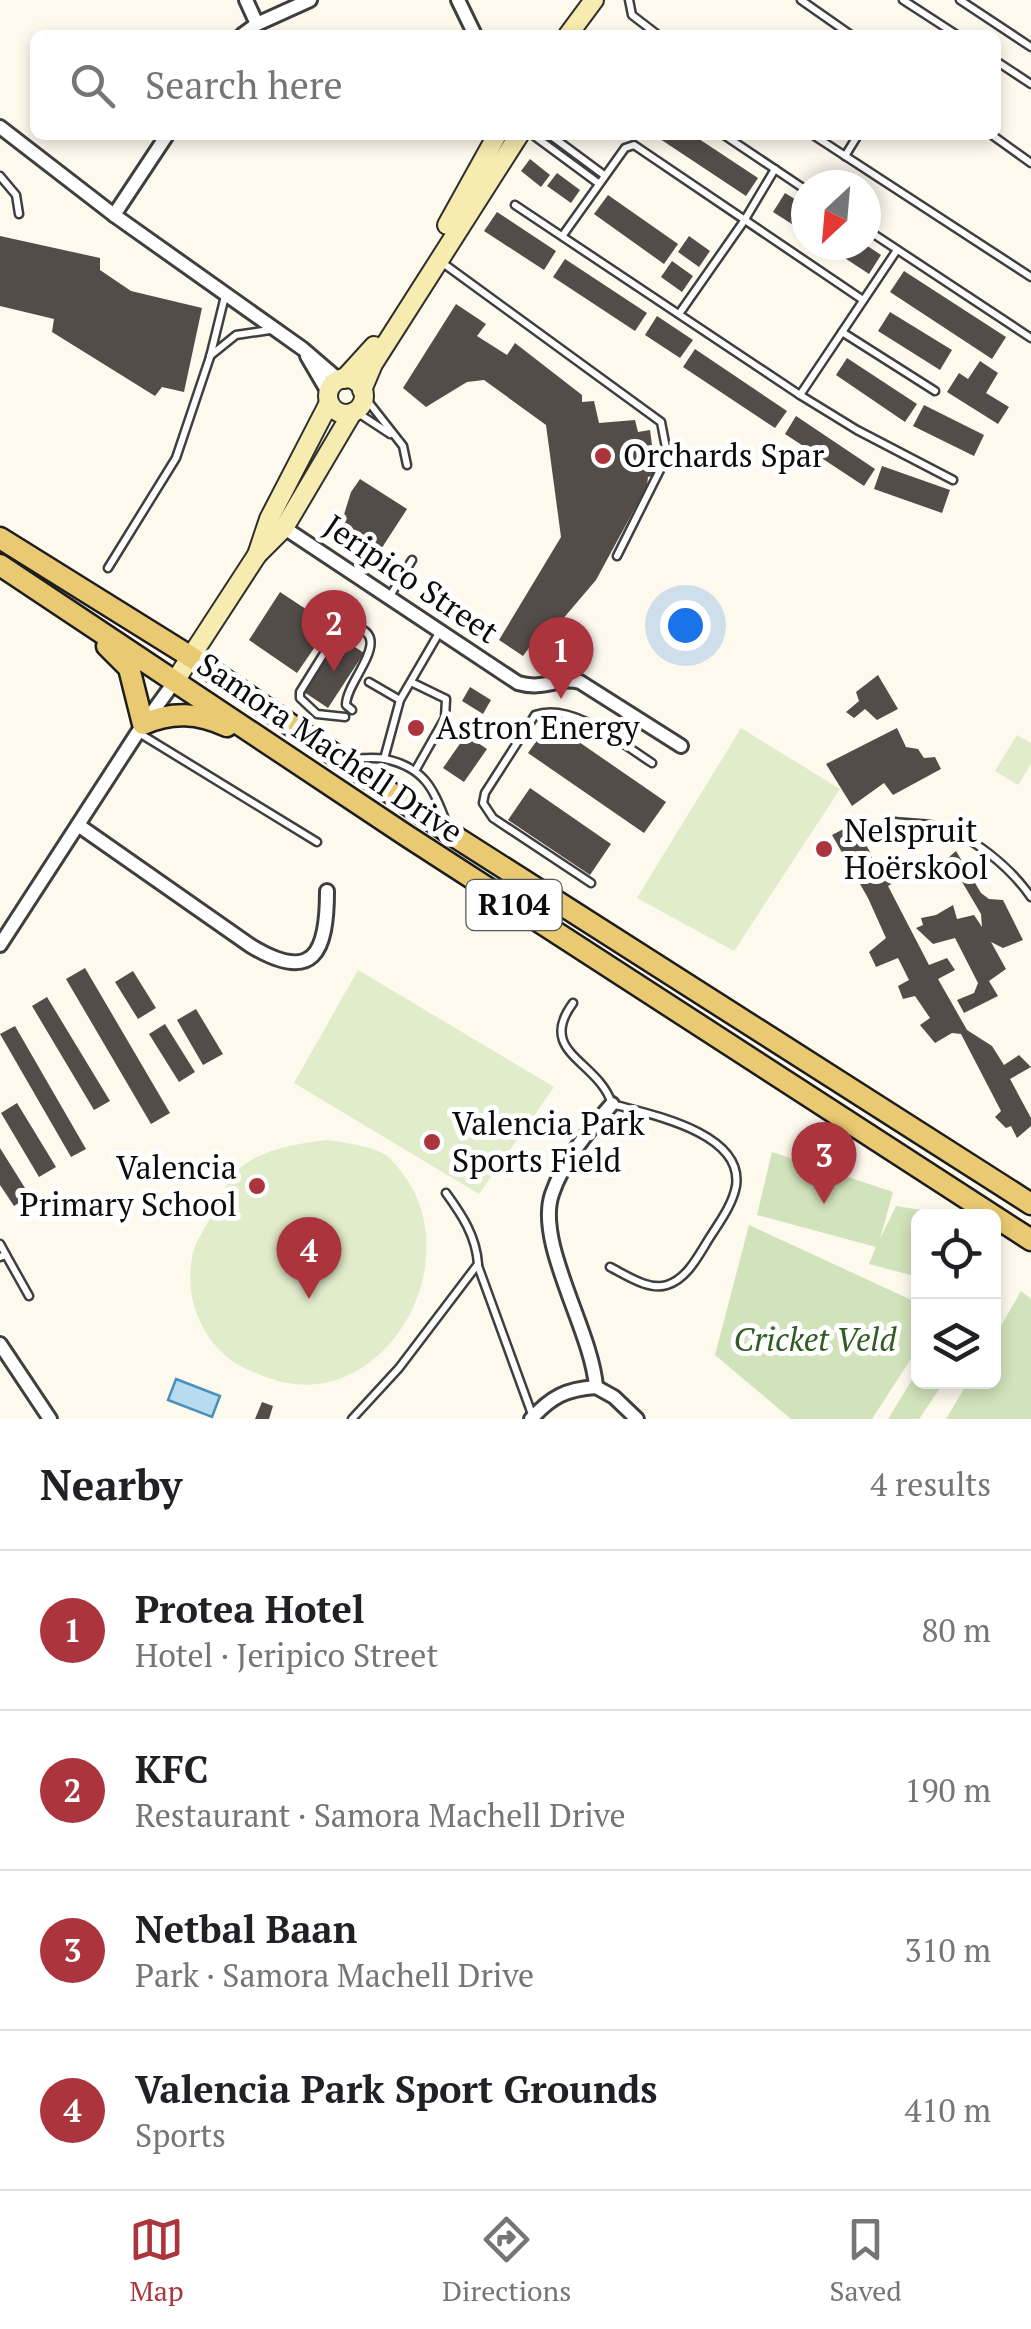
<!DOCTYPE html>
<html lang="en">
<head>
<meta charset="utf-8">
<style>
	:root { --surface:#fff; --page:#f2f2f2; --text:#202124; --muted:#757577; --line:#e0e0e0; --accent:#ac343d }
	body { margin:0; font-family:"PT Serif",serif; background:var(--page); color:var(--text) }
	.controls { position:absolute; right:30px; bottom:30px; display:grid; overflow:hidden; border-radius:15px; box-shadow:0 5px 15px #0003 }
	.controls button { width:90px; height:90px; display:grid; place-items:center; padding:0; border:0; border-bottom:2px solid var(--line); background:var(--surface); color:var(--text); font:50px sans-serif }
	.compass { position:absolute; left:791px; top:170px; width:90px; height:90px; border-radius:50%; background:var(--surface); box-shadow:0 5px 15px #0003; rotate:206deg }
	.you { position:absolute; left:685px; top:625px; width:35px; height:35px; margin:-25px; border:8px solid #fff; border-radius:50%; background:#1a73e8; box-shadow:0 0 0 15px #1a73e833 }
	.badge { display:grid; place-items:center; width:65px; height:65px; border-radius:50%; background:var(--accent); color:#fff; font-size:32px; font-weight:700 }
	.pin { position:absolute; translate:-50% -82px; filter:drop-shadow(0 2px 5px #0008) }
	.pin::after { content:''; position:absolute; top:52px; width:35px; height:30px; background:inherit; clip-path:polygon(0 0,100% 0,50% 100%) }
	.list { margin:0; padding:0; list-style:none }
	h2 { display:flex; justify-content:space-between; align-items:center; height:130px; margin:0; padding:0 40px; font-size:42px }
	h2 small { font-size:32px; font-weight:400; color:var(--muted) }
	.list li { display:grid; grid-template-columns:65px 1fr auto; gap:30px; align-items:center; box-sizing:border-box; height:160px; padding:0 40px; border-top:2px solid var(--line) }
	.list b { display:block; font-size:38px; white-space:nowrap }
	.list p { margin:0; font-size:32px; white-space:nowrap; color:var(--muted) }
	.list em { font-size:32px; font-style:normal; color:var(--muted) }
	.icon { flex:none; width:55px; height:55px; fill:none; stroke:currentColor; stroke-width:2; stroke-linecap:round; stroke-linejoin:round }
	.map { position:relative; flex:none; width:1031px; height:1419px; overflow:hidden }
	.search { position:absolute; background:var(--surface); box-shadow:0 5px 15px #0003; left:30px; right:30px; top:30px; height:110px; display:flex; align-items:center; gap:25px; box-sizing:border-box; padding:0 35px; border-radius:15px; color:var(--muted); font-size:38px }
	.sheet { height:770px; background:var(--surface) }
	nav { display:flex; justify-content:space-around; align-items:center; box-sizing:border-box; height:140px; border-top:2px solid var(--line); background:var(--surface); font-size:28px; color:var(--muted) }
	nav a { display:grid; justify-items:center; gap:5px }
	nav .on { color:var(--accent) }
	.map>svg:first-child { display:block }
	.green { fill:#d1e3bb }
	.pitch { fill:#e1eccb }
	.water { fill:#b7dbef; stroke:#4791be; stroke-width:2.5 }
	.building { fill:#534d4a }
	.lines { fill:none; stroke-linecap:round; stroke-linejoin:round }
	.lane-casing { stroke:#3f3f3f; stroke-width:11 }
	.street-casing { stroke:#3f3f3f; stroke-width:18 }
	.secondary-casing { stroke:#2e2e2e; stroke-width:22 }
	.primary-casing { stroke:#1d1d1d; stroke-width:25 }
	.lane { stroke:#fff; stroke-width:6 }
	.street { stroke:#fff; stroke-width:12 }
	.secondary { stroke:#f6ecaf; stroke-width:18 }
	.primary { stroke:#e9c971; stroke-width:20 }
	.poi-dot { fill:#ac343d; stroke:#fff; stroke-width:4 }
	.labels { text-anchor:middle; stroke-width:10; stroke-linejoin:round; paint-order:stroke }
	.shield { fill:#fff; stroke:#555; stroke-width:2.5 }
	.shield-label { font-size:30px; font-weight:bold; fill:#0c0c0c }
	.poi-label { font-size:32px; fill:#0c0c0c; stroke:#fff; text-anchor:start }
	.street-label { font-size:32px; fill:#0c0c0c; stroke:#fff }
	.park-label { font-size:32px; font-style:italic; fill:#315c24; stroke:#fff }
</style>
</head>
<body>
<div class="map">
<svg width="1031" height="1419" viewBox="0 0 1031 1419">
	<rect width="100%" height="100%" fill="#fdf9ed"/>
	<g class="green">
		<polygon points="772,1152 893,1192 880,1239 896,1206 959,1216 918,1216 918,1277 869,1264 876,1247 757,1215"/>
		<polygon points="749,1225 918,1303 918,1348 872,1419 791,1419 715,1355"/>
		<polygon points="1021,1291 1031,1299 1031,1419 946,1419 968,1382 994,1382 994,1338"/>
		<polygon points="918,1370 918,1382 944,1382 919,1419 888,1419"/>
	</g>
	<g class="pitch">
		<polygon points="741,728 840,789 734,951 637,898"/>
		<polygon points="1017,735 1031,743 1031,764 1018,785 995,771"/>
		<polygon points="358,970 554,1087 479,1194 294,1083"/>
		<path d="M327 1140C346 1143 369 1145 386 1155 395 1162 404 1175 410 1184 465 1279 374 1419 266 1377 251 1371 238 1367 226 1356 197 1331 184 1291 193 1253 196 1240 207 1225 213 1213 220 1198 229 1178 241 1167 263 1149 300 1143 327 1140Z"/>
	</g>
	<polygon class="water" points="176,1379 220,1396 212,1417 168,1400"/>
	<g class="building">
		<polygon points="654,135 693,135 758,178 746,196"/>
		<polygon points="530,159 550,175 541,187 521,171"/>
		<polygon points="557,173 580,190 571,203 547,186"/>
		<polygon points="785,193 806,206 806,233 773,212"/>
		<polygon points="608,195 678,244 664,264 594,214"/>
		<polygon points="497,212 556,251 544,270 484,231"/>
		<polygon points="0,236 100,258 100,270 131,291 202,308 184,392 162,387 155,396 52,332 54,319 0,306"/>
		<polygon points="689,236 710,251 699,267 678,252"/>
		<polygon points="825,245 866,245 881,255 869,274"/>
		<polygon points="565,259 647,313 635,331 553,277"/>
		<polygon points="672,261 693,276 682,292 661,277"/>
		<polygon points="904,271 1006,337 992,359 890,292"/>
		<polygon points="456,304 486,324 477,336 507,355 515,343 582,395 582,402 594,401 599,423 635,420 638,432 650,430 656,475 648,477 647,486 596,580 556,627 548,622 523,656 499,640 561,537 546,425 484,380 467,382 426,407 403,388"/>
		<polygon points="890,312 952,350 940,370 878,331"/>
		<polygon points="657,316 693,340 680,358 645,335"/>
		<polygon points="695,349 787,411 775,428 683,367"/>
		<polygon points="847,358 917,404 905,422 836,375"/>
		<polygon points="980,361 998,373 986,393 1009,407 998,424 947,392 959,373 968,379"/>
		<polygon points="924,405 984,435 974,456 913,426"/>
		<polygon points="796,416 875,469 864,486 785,434"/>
		<polygon points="882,466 950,490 942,513 874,489"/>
		<polygon points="360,479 407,509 376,557 346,540 342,521 351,492"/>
		<polygon points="280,592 330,625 297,673 249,640"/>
		<polygon points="340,637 364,653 328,708 304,692"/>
		<polygon points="878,675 898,709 877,720 865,709 854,718 846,712 859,701 856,692"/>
		<polygon points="470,687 491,700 483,714 462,701"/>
		<polygon points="550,722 666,802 644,833 528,753"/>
		<polygon points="897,728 906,747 918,749 924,758 935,757 941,769 893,795 884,783 852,806 826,764"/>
		<polygon points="466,735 487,749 464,782 443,768"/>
		<polygon points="530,788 611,844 590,875 508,820"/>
		<polygon points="853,824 869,850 876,869 902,860 908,874 888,886 929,965 947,958 955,970 938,979 967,1030 992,1046 1004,1065 1019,1055 1031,1067 1010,1079 1031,1118 1031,1126 1017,1138 1011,1126 1006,1128 995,1117 1001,1111 961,1034 952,1033 935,1043 920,1025 930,1018 915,996 903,999 898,986 909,980 898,958 876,967 869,952 886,938 868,898 832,835"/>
		<polygon points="956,851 981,893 989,899 1003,900 1023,940 1003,948 991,942 1006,969 989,981 998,996 964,1013 957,1000 974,993 978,983 955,938 933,944 916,928 923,925 921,918 936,915 953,905 957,919 974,915 982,927 981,914 948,858"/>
		<polygon points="85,968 170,1113 151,1124 66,979"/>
		<polygon points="133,971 156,1008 138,1019 115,982"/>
		<polygon points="47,997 110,1101 94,1110 32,1006"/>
		<polygon points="196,1009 223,1054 203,1065 177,1020"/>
		<polygon points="165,1024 195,1072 179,1082 149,1034"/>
		<polygon points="15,1026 86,1149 71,1157 0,1034"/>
		<polygon points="17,1103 56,1167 39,1177 1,1113"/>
		<polygon points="0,1148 30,1196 14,1206 0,1185"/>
		<polygon points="262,1402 273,1406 269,1419 255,1419"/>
	</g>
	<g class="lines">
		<g class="lane-casing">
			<g id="lane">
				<polyline points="629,0 632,15 658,35"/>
				<polyline points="801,0 851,35"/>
				<polyline points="903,0 957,35"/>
				<polyline points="960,0 1031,47"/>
				<polyline points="996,61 1031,84"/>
				<polyline points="533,135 598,183"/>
				<polyline points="550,135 604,175"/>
				<polyline points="724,135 806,190"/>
				<polyline points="813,135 1031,277"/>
				<polyline points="992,135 1031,163"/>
				<polyline points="845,156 858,135"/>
				<polyline points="0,176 16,195 19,214"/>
				<polyline points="515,205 800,395 857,430 953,480"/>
				<polyline points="866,229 1031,338"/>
				<polyline points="563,235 625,148 634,145 863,300"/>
				<polyline points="440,261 661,422 666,448 663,464 617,556"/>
				<polyline points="679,314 744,221 775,169"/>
				<polyline points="842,332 935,391"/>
				<polyline points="210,356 236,335 270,330"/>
				<polyline points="363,395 403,446 407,465"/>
				<polyline points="800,395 897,250"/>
				<polyline points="355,411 390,434"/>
				<polyline points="108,568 176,458 210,357 225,296"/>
				<polyline points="390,596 412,560"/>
				<polyline points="369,682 400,700"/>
				<polyline points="411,682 446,699 445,718 415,771"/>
				<path d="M345 717 317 714 300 698V692L336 634 348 625C400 633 346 679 346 705L352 710"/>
				<polyline points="139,733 317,842"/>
				<polyline points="615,739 630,716"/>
				<path d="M351 758C362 759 374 757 385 759 423 767 434 788 446 822"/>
				<polyline points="384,759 400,700 439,633"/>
				<path d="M895 822C908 824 922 823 935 826 971 834 1010 867 1031 897"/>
				<path d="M591 883 493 818 483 803 485 793 535 715C572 702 621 743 652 763"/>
				<path d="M573 1003C536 1053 598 1060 612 1104 648 1114 744 1132 736 1186 733 1203 721 1220 712 1234 700 1252 689 1278 667 1285 649 1291 626 1275 610 1267"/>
				<polyline points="0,1244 6,1255"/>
				<polyline points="0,1257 6,1255 29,1296"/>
				<polyline points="478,1266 533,1417"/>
				<path d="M352 1419 399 1368 478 1264C476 1236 462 1215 446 1193"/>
			</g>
		</g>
		<g class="street-casing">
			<g id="street">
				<polyline points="246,0 257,24"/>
				<polyline points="458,0 475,35"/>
				<polyline points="242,35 257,24 310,0"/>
				<polyline points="0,127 114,215 303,349 339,380"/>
				<polyline points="114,215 167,135"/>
				<polyline points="307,356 328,392"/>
				<path d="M280 525 518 683C545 691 558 676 580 682L681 746"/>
				<path d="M78 825 251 946C314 984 327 952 327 891"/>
				<polyline points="0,945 138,732 175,681"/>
				<polyline points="0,1344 50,1419"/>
				<path d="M596 1387C592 1331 535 1243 552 1194 563 1161 589 1130 612 1104"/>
				<polyline points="596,1387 614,1397 637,1419"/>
				<path d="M531 1419C551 1397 566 1389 596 1387"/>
			</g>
		</g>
		<g class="secondary-casing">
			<g id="secondary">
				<polyline points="568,35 594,0"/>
				<polyline points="447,225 497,135"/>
				<circle cx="346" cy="396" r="18"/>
				<polyline points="344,379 374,346"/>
				<polyline points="362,390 373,364 519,135"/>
				<polyline points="257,555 269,519 329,403"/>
				<polyline points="175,681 257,555 284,528 352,413"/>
			</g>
		</g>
		<g class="primary-casing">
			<g id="primary">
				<polyline points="0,538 191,657 454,836 1031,1204"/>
				<polyline points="0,565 407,836 1031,1240"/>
				<path d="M107 646 129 668 143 724C173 711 198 713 227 726"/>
			</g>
		</g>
		<use href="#lane" class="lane"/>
		<use href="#street" class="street"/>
		<use href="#secondary" class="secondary"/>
		<use href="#primary" class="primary"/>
	</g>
	<g class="poi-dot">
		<circle cx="603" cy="456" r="10"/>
		<circle cx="416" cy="728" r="10"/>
		<circle cx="824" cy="849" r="10"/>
		<circle cx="432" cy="1142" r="10"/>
		<circle cx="257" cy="1186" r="10"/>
	</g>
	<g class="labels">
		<rect class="shield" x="466.5" y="880" width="95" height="50" rx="8"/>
		<g class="shield-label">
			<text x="514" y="915">R104</text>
		</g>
		<g class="poi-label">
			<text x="623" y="467">Orchards Spar</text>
			<text x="436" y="739">Astron Energy</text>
			<text x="844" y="842">Nelspruit<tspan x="844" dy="37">Hoërskool</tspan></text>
			<text x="452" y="1135">Valencia Park<tspan x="452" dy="37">Sports Field</tspan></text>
			<text x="237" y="1179" text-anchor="end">Valencia<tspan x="237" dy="37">Primary School</tspan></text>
		</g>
		<g class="street-label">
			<text transform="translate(411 579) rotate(34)" y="11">Jeripico Street</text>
			<text transform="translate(330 748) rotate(34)" y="11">Samora Machell Drive</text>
		</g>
		<g class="park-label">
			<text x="815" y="1351">Cricket Veld</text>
		</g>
	</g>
</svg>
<div class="controls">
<button><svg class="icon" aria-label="locate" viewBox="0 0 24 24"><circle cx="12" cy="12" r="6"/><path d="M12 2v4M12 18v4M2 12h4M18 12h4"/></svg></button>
<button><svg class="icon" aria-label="layers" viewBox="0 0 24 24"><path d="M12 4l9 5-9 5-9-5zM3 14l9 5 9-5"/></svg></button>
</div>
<svg class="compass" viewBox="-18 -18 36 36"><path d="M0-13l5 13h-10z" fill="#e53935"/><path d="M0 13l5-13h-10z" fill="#757577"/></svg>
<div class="you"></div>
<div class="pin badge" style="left:561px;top:699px">1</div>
<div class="pin badge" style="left:334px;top:672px">2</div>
<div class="pin badge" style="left:824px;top:1204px">3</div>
<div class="pin badge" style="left:309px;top:1299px">4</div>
<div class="search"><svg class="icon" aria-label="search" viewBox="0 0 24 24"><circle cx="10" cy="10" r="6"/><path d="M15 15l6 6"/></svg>Search here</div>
</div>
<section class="sheet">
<h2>Nearby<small>4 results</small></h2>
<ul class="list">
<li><span class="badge">1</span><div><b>Protea Hotel</b><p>Hotel · Jeripico Street</p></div><em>80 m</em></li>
<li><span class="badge">2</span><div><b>KFC</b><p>Restaurant · Samora Machell Drive</p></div><em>190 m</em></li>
<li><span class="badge">3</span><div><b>Netbal Baan</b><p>Park · Samora Machell Drive</p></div><em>310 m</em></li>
<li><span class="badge">4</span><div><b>Valencia Park Sport Grounds</b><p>Sports</p></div><em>410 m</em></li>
</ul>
</section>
<nav>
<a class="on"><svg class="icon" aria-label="map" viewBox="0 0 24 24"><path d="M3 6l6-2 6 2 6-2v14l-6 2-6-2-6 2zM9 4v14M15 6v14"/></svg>Map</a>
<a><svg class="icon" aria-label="directions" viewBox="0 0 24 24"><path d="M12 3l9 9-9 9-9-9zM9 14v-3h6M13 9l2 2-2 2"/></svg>Directions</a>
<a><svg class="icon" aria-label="saved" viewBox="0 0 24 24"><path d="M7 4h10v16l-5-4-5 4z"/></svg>Saved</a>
</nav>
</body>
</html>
